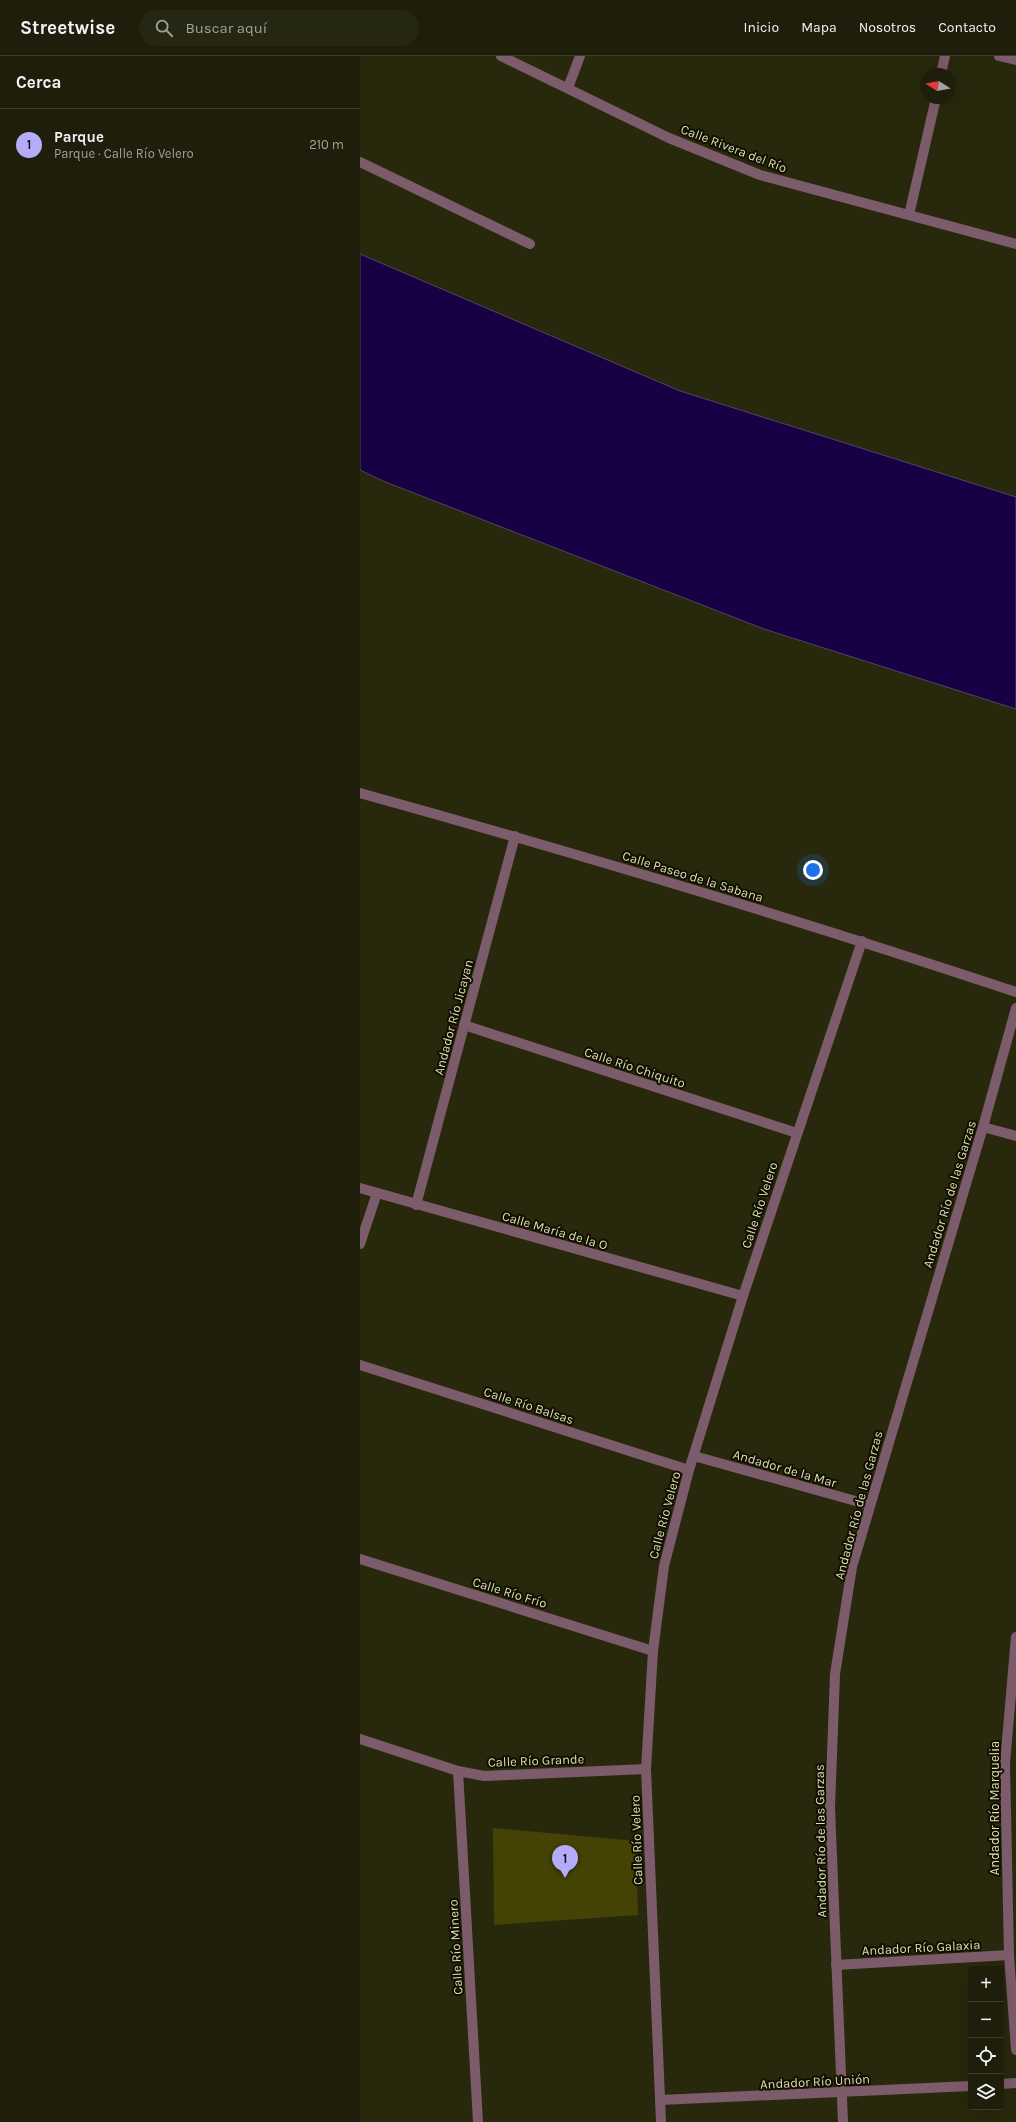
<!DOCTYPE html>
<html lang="es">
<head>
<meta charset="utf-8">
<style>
	:root { --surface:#1e1e0a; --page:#262713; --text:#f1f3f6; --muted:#a1a29c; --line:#3c3c2b; --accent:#b4acf9 }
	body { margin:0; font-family:Karla,sans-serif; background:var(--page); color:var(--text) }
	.controls { position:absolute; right:12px; bottom:12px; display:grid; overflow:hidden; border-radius:4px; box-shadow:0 4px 16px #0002 }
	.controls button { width:36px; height:36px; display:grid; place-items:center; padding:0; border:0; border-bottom:1px solid var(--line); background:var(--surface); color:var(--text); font:20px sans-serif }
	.compass { position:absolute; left:560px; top:12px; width:36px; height:36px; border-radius:50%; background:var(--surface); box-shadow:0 4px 16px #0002; rotate:281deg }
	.you { position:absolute; left:453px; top:814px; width:14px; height:14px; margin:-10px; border:3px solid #fff; border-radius:50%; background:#1a73e8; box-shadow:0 0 0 6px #1a73e833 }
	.badge { display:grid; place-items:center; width:26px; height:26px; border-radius:50%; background:var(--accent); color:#111; font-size:13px; font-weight:700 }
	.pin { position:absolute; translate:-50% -33px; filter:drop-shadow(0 1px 2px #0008) }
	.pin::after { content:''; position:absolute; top:21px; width:14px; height:12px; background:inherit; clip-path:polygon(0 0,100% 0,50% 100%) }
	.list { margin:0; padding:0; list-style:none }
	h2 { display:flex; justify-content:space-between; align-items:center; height:52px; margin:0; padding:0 16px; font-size:17px }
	h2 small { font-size:13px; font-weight:400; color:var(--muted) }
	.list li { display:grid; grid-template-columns:26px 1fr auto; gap:12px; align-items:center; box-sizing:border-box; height:72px; padding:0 16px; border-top:1px solid var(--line) }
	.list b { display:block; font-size:15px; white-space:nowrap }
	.list p { margin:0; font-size:13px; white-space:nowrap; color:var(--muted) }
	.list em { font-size:13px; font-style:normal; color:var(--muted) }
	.icon { flex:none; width:22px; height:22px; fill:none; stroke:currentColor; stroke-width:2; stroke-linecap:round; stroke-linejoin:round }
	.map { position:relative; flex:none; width:656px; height:2066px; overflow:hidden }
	header { display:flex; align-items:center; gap:24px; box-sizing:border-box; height:56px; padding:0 20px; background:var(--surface); border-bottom:1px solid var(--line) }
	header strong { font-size:19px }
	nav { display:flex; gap:22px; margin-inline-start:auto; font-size:14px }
	.search { width:280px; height:36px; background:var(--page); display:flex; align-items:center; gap:10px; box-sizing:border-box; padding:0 14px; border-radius:22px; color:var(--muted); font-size:15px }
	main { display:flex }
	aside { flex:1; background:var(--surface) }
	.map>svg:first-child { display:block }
	.green { fill:#444204 }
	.water { fill:#180044; stroke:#534366 }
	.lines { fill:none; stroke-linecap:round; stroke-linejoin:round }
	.minor { stroke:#7c5b6b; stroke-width:10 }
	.labels { text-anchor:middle; stroke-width:4; stroke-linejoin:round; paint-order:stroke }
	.street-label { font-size:13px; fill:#dedfb7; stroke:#111000 }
</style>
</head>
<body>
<header>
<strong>Streetwise</strong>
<div class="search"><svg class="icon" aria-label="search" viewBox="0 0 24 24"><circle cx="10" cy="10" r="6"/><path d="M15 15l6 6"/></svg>Buscar aquí</div>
<nav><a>Inicio</a><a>Mapa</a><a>Nosotros</a><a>Contacto</a></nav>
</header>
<main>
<aside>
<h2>Cerca<small></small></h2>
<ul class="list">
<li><span class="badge">1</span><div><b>Parque</b><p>Parque · Calle Río Velero</p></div><em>210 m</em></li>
</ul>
</aside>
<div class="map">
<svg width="656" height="2066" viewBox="0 0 656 2066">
	<rect width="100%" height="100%" fill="#28280d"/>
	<polygon class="green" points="133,1772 276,1785 278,1859 134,1869"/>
	<polygon class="water" points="0,198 320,335 656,441 656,653 404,573 23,425 0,414"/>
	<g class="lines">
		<g class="minor">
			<polyline points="141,0 309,82 400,119 656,188"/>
			<polyline points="639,0 656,4"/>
			<polyline points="581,18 585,0"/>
			<polyline points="208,32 220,0"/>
			<polyline points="0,106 170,188"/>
			<polyline points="549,159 576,42"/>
			<path d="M0 737C220 798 439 864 656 936"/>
			<polyline points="104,969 437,1077"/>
			<polyline points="623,1071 656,1080"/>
			<polyline points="0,1132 383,1240"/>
			<polyline points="56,1149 155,780"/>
			<polyline points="0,1188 17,1137"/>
			<polyline points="0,1309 329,1414"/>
			<polyline points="334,1400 510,1449"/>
			<polyline points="0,1503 293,1595"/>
			<polyline points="656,1581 645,1707 649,1899 656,1994"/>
			<polyline points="0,1683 98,1715 124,1720 286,1713"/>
			<polyline points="98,1715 118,2066"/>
			<polyline points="476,1909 649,1899"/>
			<polyline points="641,2028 656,2027"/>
			<polyline points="300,2044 611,2030"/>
			<polyline points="301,2066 286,1713 293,1595 304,1510 329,1414 383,1240 502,885"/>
			<polyline points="483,2066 470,1752 475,1618 492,1511 623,1071 656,952"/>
		</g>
	</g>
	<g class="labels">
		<g class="street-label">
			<text transform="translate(374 92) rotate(21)" y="5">Calle Rivera del Río</text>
			<text transform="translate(333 820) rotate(17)" y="5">Calle Paseo de la Sabana</text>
			<text transform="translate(93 961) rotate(-75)" y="5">Andador Río Jicayan</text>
			<text transform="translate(275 1011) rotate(18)" y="5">Calle Río Chiquito</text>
			<text transform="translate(589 1138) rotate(-73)" y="5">Andador Río de las Garzas</text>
			<text transform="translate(399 1149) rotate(-72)" y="5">Calle Río Velero</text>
			<text transform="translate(195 1174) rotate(16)" y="5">Calle María de la O</text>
			<text transform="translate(169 1349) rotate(18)" y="5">Calle Río Balsas</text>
			<text transform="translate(425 1412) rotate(16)" y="5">Andador de la Mar</text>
			<text transform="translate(498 1449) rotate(-75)" y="5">Andador Río de las Garzas</text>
			<text transform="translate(304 1459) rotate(-75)" y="5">Calle Río Velero</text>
			<text transform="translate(150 1536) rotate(17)" y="5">Calle Río Frío</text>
			<text transform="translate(176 1704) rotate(-2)" y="5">Calle Río Grande</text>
			<text transform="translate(634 1752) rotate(-90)" y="5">Andador Río Marquelia</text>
			<text transform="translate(276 1784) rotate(-92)" y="5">Calle Río Velero</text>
			<text transform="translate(460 1785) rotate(-91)" y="5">Andador Río de las Garzas</text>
			<text transform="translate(95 1891) rotate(-93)" y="5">Calle Río Minero</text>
			<text transform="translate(561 1891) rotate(-3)" y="5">Andador Río Galaxia</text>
			<text transform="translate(455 2025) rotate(-3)" y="5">Andador Río Unión</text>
		</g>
	</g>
</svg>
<div class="controls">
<button>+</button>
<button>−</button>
<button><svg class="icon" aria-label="locate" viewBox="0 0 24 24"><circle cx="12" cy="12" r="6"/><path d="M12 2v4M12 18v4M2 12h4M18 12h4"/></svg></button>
<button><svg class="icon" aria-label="layers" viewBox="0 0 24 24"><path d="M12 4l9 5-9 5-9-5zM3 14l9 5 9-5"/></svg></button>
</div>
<svg class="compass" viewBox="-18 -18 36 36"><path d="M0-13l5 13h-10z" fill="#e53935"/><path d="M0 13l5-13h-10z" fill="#a1a29c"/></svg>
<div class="you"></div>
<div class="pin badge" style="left:205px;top:1822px">1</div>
</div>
</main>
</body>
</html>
